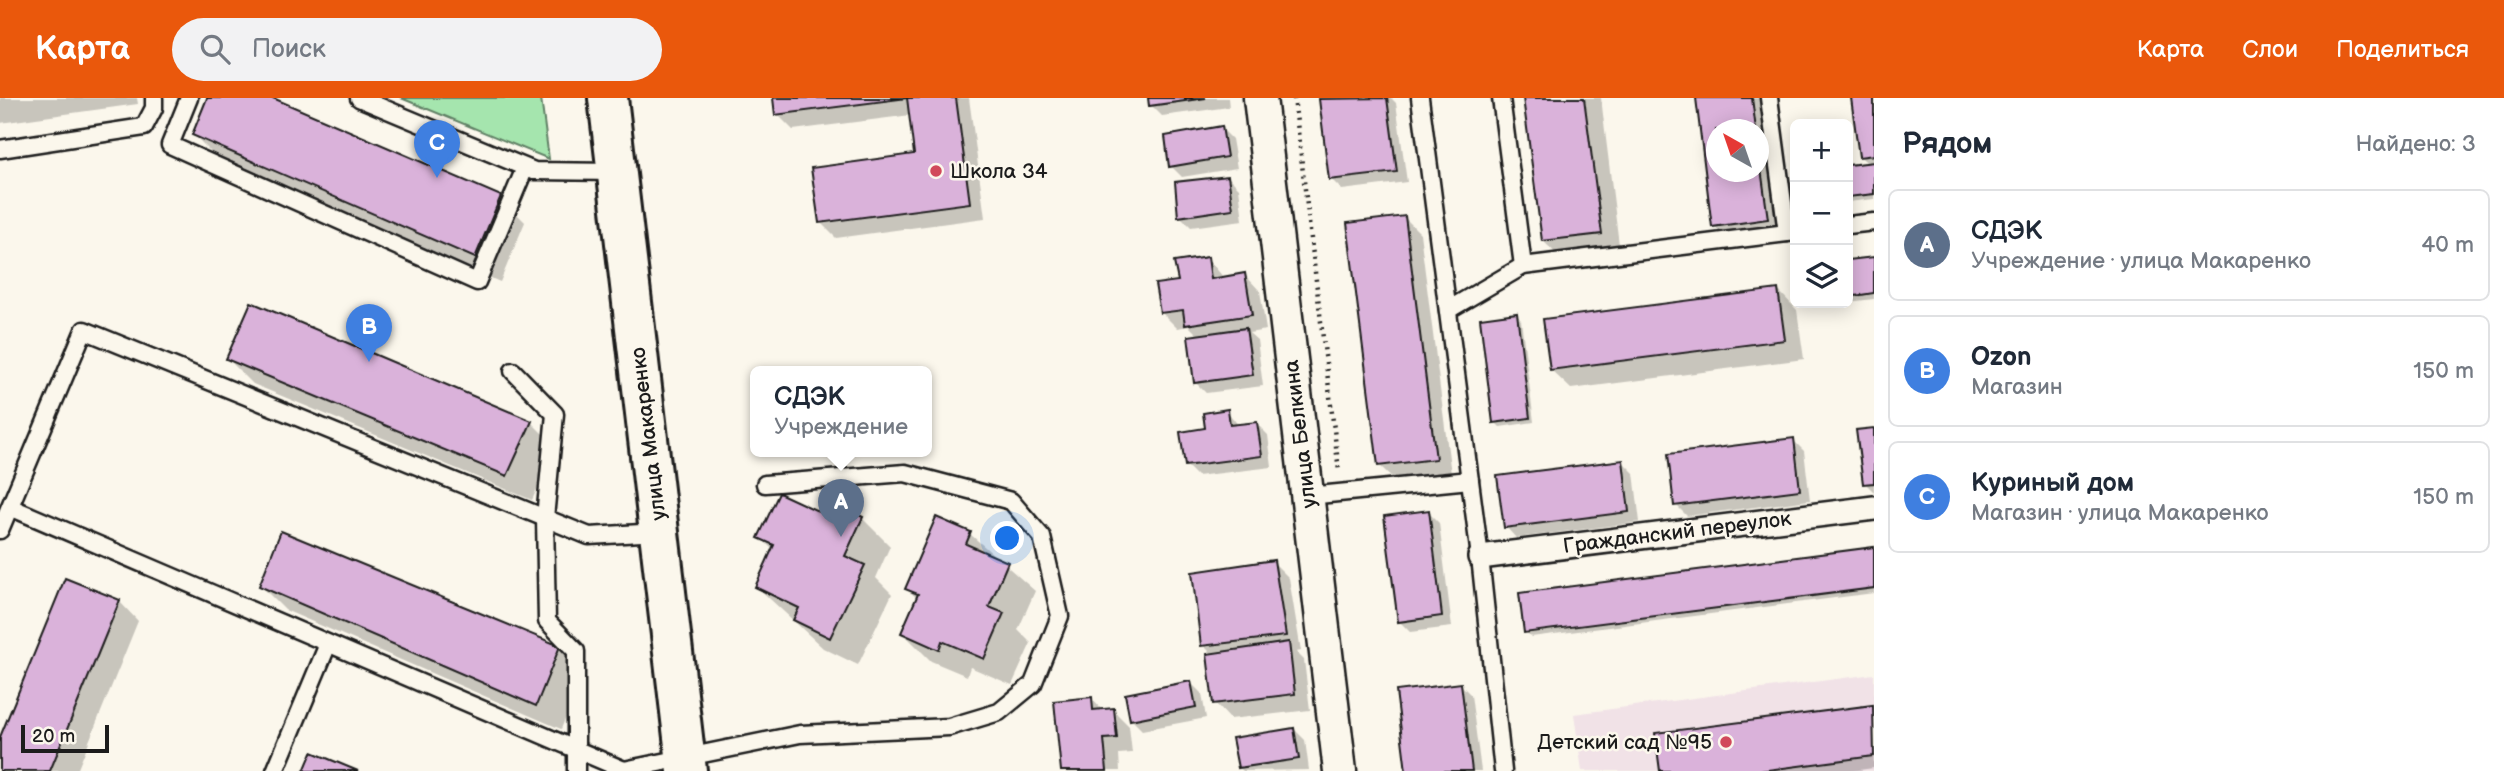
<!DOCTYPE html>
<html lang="ru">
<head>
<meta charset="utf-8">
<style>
	:root { --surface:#fff; --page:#f2f2f3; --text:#1f2937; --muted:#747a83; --line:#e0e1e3; --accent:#ea580c }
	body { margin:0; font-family:"Balsamiq Sans",sans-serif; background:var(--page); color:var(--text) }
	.controls { position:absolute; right:21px; top:21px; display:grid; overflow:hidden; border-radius:10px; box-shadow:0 4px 18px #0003 }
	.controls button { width:63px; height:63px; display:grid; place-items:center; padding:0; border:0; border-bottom:2px solid var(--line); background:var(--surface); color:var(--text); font:35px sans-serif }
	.compass { position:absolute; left:1706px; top:21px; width:63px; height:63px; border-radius:50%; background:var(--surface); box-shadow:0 4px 18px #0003; rotate:320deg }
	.scale { position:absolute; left:21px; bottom:18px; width:88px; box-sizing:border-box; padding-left:7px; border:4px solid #1c1c1c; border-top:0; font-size:19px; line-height:24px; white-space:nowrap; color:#1c1c1c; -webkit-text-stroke:5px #fbf7ec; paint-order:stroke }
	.you { position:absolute; left:1008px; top:441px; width:24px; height:24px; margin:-18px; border:5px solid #fff; border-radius:50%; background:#1a73e8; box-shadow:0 0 0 10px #1a73e833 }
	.badge { display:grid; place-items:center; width:46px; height:46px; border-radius:50%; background:var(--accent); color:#fff; font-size:23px; font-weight:700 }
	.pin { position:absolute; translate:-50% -58px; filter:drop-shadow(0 2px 4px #0008) }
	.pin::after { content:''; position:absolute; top:37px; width:24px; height:21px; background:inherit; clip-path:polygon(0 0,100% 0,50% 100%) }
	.popup { position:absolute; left:750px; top:268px; width:182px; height:91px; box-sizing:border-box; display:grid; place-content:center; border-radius:10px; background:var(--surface); filter:drop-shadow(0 2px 5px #0005); font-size:23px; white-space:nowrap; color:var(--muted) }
	.popup b { font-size:26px; color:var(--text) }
	.popup::after { content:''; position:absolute; left:50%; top:100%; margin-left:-14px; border:14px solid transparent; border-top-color:var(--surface) }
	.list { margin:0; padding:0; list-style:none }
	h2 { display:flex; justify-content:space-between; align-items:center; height:91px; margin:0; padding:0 28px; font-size:30px }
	h2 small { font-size:23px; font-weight:400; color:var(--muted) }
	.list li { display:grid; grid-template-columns:46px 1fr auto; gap:21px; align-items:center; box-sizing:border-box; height:112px; margin:0 14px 14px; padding:0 14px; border:2px solid var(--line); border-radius:10px }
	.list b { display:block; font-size:26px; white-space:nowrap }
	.list p { margin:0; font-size:23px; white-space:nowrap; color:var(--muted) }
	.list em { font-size:23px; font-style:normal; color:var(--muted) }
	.icon { flex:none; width:38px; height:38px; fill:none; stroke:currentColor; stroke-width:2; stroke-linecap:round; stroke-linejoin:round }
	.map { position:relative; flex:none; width:1874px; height:673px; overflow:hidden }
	header { display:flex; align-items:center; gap:42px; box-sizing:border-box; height:98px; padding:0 35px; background:var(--accent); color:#fff }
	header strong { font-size:33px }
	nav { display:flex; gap:38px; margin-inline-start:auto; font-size:24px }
	.search { width:490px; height:63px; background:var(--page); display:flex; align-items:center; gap:18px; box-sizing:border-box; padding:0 24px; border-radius:38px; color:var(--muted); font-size:26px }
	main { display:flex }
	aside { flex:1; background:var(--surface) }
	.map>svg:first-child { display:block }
	.built { fill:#f1e2e7 }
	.green { fill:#a5e5ae; stroke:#608065; stroke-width:2 }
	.shadow { fill:#0003; fill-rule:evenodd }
	.building { fill:#dab2da; stroke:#1c1c1c; stroke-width:2 }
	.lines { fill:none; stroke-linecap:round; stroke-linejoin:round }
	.service-casing { stroke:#1c1c1c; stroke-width:21 }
	.pedestrian-casing { stroke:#1c1c1c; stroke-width:28 }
	.minor-casing { stroke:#1c1c1c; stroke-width:37 }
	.primary-casing { stroke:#1c1c1c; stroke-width:44 }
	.path { stroke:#1c1c1c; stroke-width:4.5; stroke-dasharray:2 5; stroke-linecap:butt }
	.service { stroke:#fbf7ec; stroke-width:16 }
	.pedestrian { stroke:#fbf7ec; stroke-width:23 }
	.minor { stroke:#fbf7ec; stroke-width:32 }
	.primary { stroke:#fbf7ec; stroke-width:38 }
	.poi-dot { fill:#d1495b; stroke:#fbf7ec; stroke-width:2.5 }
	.labels { text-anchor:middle; stroke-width:5; stroke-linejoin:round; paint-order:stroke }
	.poi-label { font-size:21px; fill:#1c1c1c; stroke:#fbf7ec; text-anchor:start }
	.street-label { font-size:21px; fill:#1c1c1c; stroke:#fbf7ec }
</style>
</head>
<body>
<header>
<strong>Карта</strong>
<div class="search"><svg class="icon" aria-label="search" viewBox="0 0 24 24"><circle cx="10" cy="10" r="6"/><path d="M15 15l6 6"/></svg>Поиск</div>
<nav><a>Карта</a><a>Слои</a><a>Поделиться</a></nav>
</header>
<main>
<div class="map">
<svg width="1874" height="673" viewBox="0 0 1874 673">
	<rect width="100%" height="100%" fill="#fbf7ec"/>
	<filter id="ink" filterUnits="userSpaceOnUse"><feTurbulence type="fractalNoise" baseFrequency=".0143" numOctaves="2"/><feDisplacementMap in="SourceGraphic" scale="14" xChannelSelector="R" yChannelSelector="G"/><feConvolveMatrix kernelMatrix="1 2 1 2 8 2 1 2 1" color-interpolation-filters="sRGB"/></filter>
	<g filter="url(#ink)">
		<polygon class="built" points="1874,576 1874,673 1582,673 1574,616"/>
		<polygon class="green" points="401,0 541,0 549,61"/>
		<g class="shadow">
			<polygon points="0,0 137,0 138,6 0,25"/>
			<polygon points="209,0 268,0 500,99 525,124 500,184 218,61 194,37"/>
			<polygon points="775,0 969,0 985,120 836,140 820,124 916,58 911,17 793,32 777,16"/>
			<polygon points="1150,0 1228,0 1229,9 1162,18 1151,7"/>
			<polygon points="1343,0 1391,0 1396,5 1407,84 1342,92 1331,81 1321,3"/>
			<polygon points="1525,0 1601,0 1620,155 1563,162 1543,143"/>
			<path d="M1697 0H1769L1787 141 1734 148 1714 128ZM1716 32H1758V74H1716Z"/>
			<polygon points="1853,0 1874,0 1874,101 1848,104 1848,69 1868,66 1860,58"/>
			<polygon points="1221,30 1232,41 1237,70 1182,79 1171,68"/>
			<polygon points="1228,79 1239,90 1243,122 1191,129 1180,118"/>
			<polygon points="1404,119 1420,135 1451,376 1396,383 1380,368"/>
			<polygon points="1874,160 1874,201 1848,204 1848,164"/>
			<polygon points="1208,161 1224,180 1245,177 1260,193 1266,232 1249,235 1257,242 1263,288 1206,295 1195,284 1199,238 1189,228 1177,230 1161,214 1180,185"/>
			<polygon points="1778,192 1797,212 1804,261 1571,291 1551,272"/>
			<polygon points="1516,217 1521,222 1534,324 1500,329 1495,324"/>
			<polygon points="228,261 531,324 556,349 532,402 253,286"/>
			<polygon points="1227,313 1239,328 1257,326 1268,337 1272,369 1197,378 1186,367"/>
			<polygon points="1874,331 1874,394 1865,385"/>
			<polygon points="1793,342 1804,353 1810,402 1687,418 1676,407"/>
			<polygon points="1623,364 1634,375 1640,424 1516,440 1506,429"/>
			<polygon points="829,405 862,420 890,448 876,480 892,496 858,567 823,550 757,489 774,453 760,439 822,417"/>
			<polygon points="1428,414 1439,425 1452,529 1410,534 1399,523"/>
			<polygon points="937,421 970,436 1035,493 1018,532 1031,545 1012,587 970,569 967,578 931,563 903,535 918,501 907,491"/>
			<polygon points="1874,451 1874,495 1531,539 1526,534"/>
			<polygon points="1273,464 1289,480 1301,553 1296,554 1304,562 1310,612 1230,621 1215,605 1213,557 1203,547"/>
			<polygon points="261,488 559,550 584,575 561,631 285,512"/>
			<polygon points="119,503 138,523 77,673 0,673 0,643"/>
			<polygon points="1191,585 1202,596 1206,620 1142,632 1131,621"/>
			<polygon points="1460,586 1471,597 1481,673 1408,673"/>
			<polygon points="1092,601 1103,613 1113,612 1129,628 1132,655 1119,656 1120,673 1062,673"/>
			<polygon points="1872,608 1874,670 1851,673 1662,673"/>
			<polygon points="1294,631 1305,642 1309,672 1243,673 1239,669"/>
		</g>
		<g class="building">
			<polygon points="207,0 273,0 501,98 475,160 192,37"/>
			<polygon points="773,0 956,0 970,105 819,125 811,70 914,56 907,0 775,17"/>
			<polygon points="1148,0 1206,0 1149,8"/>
			<polygon points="1387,0 1397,74 1329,82 1319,1"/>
			<polygon points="1523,0 1584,0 1602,136 1542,143"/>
			<polygon points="1696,0 1752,0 1756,32 1716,32 1716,74 1758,74 1758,49 1768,121 1712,129"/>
			<polygon points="1851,0 1874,0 1874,57 1859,59"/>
			<polygon points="1222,28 1227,59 1169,69 1165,38"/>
			<polygon points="1874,64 1874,96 1848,99 1848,67"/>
			<polygon points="1228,78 1233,111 1178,119 1175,84"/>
			<polygon points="1405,118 1436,361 1378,368 1347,125"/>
			<polygon points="1208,159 1211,181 1245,175 1252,217 1185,227 1183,212 1160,215 1155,186 1178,183 1174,164"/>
			<polygon points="1874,159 1874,195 1848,199 1848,162"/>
			<polygon points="1778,191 1785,242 1550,272 1543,221"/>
			<polygon points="251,204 532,323 507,378 226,261"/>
			<polygon points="1517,215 1530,320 1493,325 1480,220"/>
			<polygon points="1246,230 1253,277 1194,285 1188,238"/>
			<polygon points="1228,311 1230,327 1257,324 1262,358 1185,368 1180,334 1205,330 1203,315"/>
			<polygon points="1874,330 1874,385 1863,386 1856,332"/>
			<polygon points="1794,340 1800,392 1674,408 1668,356"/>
			<polygon points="1623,362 1629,414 1504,430 1497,378"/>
			<polygon points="779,395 822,415 828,402 863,419 845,458 865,467 830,540 793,522 799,510 755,489 774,447 758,440"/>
			<polygon points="1429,412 1442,518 1398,524 1384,418"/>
			<polygon points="936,419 971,434 966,446 1008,464 989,509 1004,515 984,561 942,543 939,552 901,535 918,496 905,491"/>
			<polygon points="281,433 560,548 536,608 259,488"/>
			<polygon points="1874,449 1874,490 1524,535 1519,495"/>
			<polygon points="1274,462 1286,538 1201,548 1192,474"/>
			<polygon points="65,480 120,502 50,673 0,673 0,639"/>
			<polygon points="1289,544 1295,596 1213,606 1207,556"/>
			<polygon points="1191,583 1196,609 1130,622 1125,596"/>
			<polygon points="1461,585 1472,673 1406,673 1396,593"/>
			<polygon points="1092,599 1093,612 1114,610 1117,640 1104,641 1107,673 1061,673 1054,603"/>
			<polygon points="1873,607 1874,658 1760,673 1660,673 1655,635"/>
			<polygon points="1294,630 1299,661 1238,670 1232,640"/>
			<polygon points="312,654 358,673 304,673"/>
		</g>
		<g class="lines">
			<g class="service-casing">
				<g id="service">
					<polyline points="189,0 170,47 477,184 525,70"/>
					<polyline points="359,0 534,73 617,74"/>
					<polyline points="1420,0 1480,459 1503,673"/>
					<polyline points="1501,0 1523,168 1795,134"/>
					<polyline points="1769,0 1787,135"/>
					<polyline points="0,51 144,29 154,10 154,0"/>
					<polyline points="1848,127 1874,124"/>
					<polyline points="1448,212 1523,168"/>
					<polyline points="513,273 555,316 545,420 547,523 576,553 576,673"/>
					<polyline points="1308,398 1470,382"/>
					<polyline points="10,409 624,672 800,636 949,629 999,614 1033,586 1060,518 1042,439 1011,403 905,375 765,386"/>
					<polyline points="0,432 84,232 589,438 659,434"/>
					<polyline points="275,673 328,546"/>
				</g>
			</g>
			<g class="pedestrian-casing">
				<polyline id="pedestrian" points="1480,459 1874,410"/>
			</g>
			<g class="minor-casing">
				<polyline id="minor" points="1260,0 1340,673"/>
			</g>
			<g class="primary-casing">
				<polyline id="primary" points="608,0 687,673"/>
			</g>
			<polyline class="path" points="1294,0 1339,373"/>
			<use href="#service" class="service"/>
			<use href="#pedestrian" class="pedestrian"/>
			<use href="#minor" class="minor"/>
			<use href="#primary" class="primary"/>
		</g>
	</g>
	<g class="poi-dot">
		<circle cx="936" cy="73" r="7"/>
		<circle cx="1726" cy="644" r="7"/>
	</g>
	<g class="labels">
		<g class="poi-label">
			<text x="950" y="80">Школа 34</text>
			<text x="1712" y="651" text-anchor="end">Детский сад №95</text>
		</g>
		<g class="street-label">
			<text transform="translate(648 336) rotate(-97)" y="7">улица Макаренко</text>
			<text transform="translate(1300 336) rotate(-97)" y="7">улица Белкина</text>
			<text transform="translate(1677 434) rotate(-7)" y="7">Гражданский переулок</text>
		</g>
	</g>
</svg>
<div class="controls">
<button>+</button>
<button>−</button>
<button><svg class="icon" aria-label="layers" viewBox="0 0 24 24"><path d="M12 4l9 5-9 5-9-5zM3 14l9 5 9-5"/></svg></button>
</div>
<svg class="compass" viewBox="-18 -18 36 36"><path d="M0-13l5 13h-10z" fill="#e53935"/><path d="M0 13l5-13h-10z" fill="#747a83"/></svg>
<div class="scale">20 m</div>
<div class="you"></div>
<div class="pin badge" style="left:841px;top:439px;background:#5c6f8a">A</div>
<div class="popup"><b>СДЭК</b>Учреждение</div>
<div class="pin badge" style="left:369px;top:264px;background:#3f7fe0">B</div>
<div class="pin badge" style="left:437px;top:80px;background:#3f7fe0">C</div>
</div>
<aside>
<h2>Рядом<small>Найдено: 3</small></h2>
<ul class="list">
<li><span class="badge" style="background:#5c6f8a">A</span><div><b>СДЭК</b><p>Учреждение · улица Макаренко</p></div><em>40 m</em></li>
<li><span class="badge" style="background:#3f7fe0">B</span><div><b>Ozon</b><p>Магазин</p></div><em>150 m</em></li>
<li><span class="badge" style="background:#3f7fe0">C</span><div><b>Куриный дом</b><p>Магазин · улица Макаренко</p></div><em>150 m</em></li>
</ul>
</aside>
</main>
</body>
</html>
